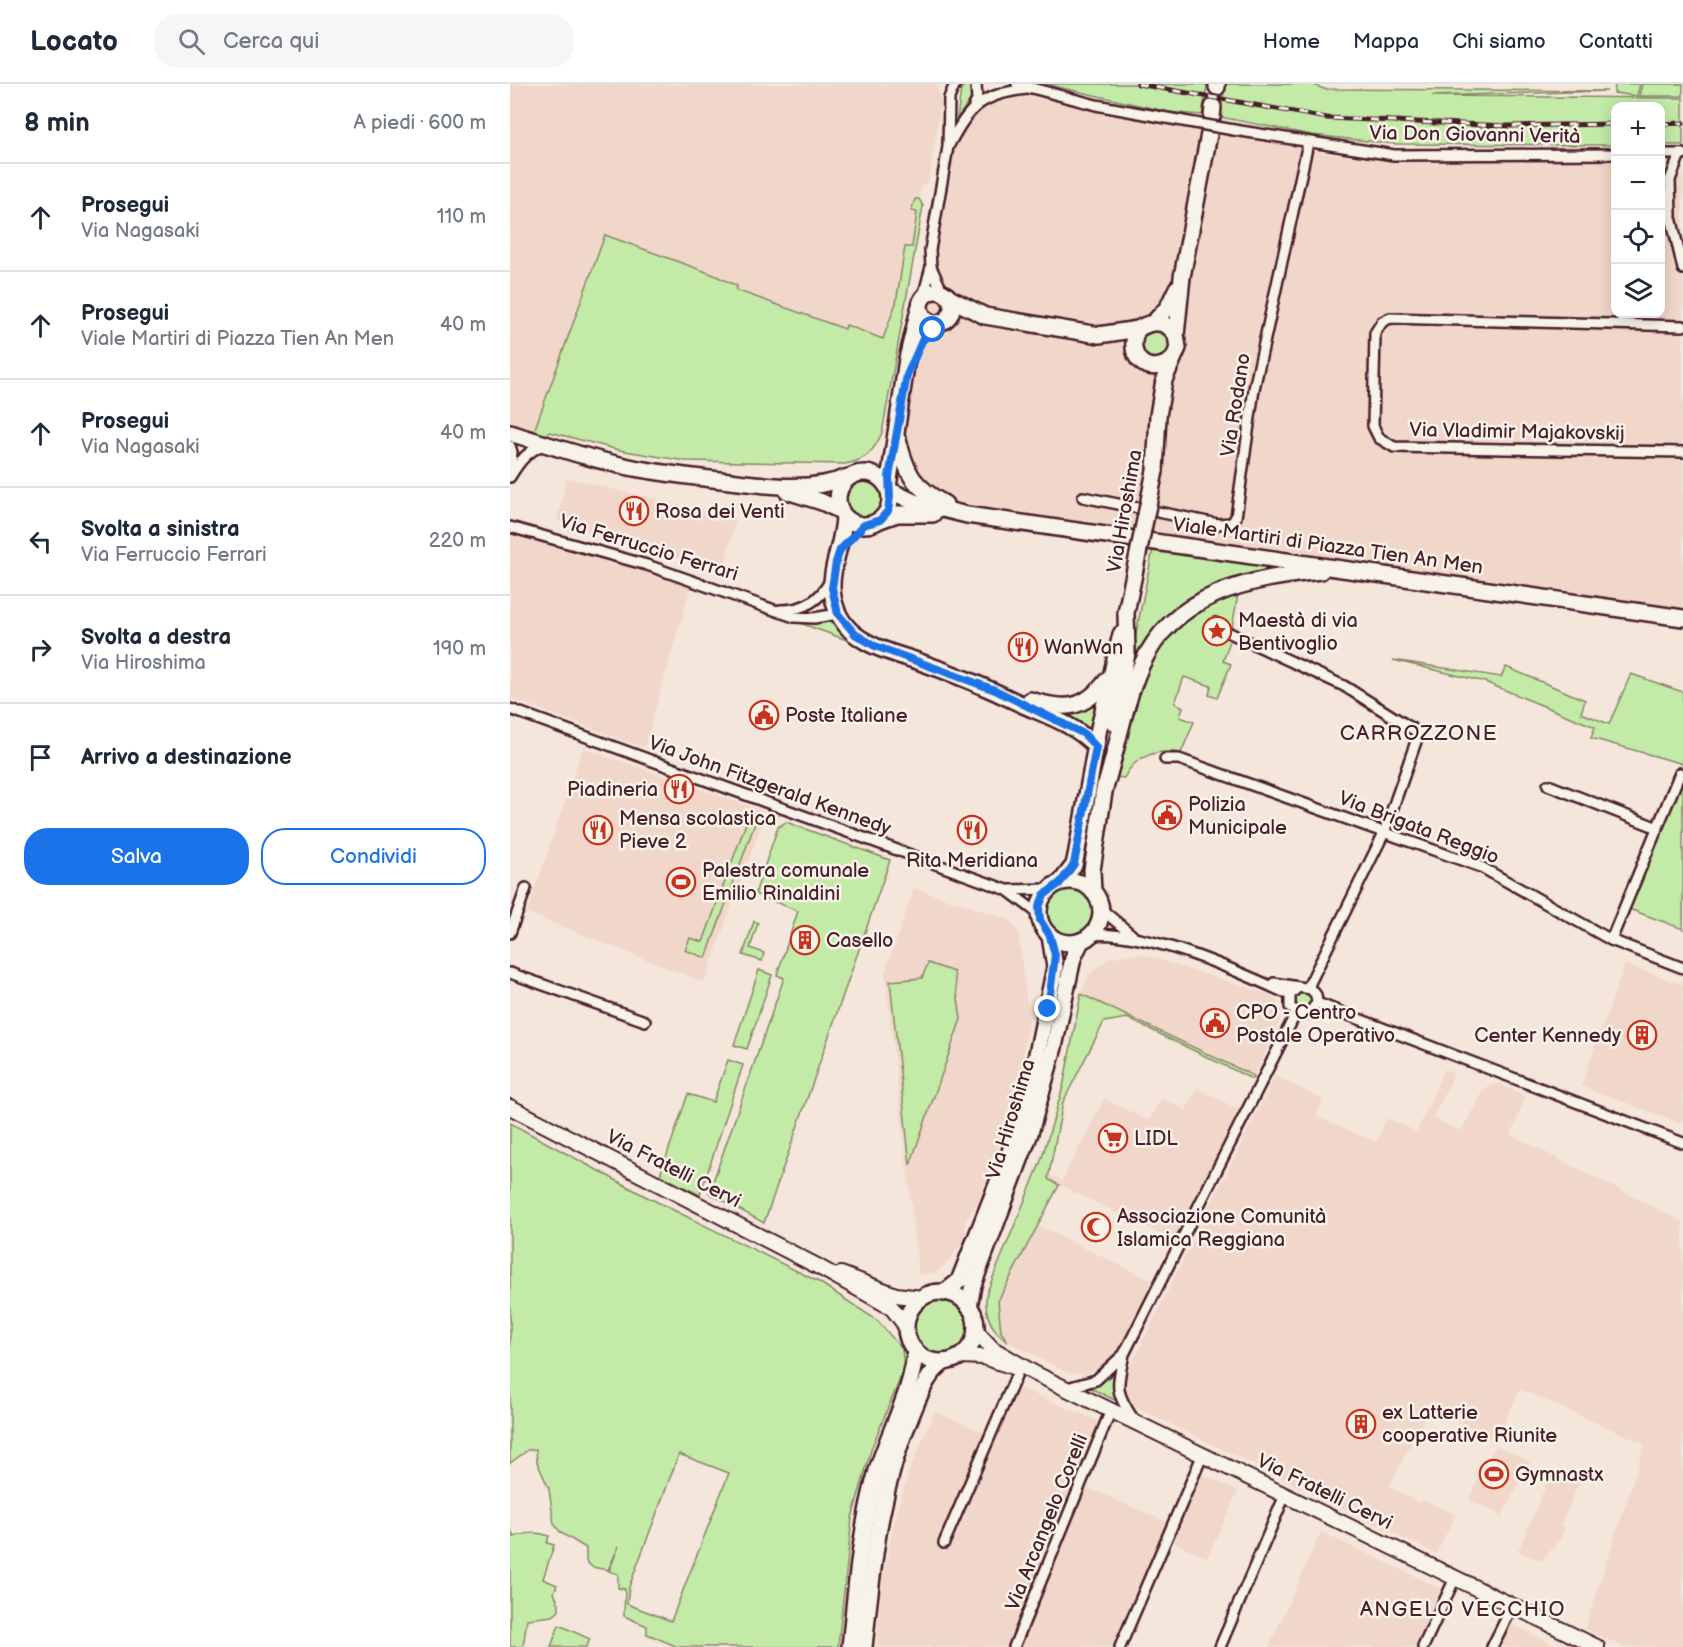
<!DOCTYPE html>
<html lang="it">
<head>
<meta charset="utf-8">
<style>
	:root { --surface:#fff; --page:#f6f6f7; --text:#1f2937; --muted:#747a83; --line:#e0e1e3; --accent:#1a73e8 }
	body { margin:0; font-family:"Balsamiq Sans",sans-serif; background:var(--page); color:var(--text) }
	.controls { position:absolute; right:18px; top:18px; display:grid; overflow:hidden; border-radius:12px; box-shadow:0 3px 15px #0003 }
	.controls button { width:54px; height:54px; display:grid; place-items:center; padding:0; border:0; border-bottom:2px solid var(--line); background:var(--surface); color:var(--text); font:30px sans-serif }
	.stop { position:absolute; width:18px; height:18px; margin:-14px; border:4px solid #1a73e8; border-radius:50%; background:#fff }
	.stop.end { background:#1a73e8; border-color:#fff; box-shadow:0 2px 6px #0008 }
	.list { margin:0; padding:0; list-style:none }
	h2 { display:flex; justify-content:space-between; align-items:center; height:78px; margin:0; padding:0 24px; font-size:26px }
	h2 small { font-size:20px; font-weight:400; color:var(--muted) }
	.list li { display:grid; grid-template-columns:39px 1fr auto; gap:18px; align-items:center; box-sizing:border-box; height:108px; padding:0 24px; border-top:2px solid var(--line) }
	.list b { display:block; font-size:22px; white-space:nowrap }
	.list p { margin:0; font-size:20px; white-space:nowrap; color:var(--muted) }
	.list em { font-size:20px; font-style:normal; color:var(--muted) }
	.actions { display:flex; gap:12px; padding:18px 24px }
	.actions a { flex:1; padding:14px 0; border:2px solid var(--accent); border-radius:24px; text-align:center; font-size:21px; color:var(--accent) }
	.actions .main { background:var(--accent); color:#fff }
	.icon { flex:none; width:33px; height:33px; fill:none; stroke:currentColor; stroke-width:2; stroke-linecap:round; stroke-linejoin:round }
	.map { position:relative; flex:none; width:1173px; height:1563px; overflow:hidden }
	header { display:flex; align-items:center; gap:36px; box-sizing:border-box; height:84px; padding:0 30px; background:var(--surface); border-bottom:2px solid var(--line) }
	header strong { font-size:28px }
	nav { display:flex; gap:33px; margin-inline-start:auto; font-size:21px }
	.search { width:420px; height:54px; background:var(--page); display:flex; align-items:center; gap:15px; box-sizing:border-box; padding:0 21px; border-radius:24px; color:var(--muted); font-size:22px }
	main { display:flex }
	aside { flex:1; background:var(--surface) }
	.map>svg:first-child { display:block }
	.built { fill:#f1d7c9 }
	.green { fill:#c3eba7; stroke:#868569; stroke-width:1.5; fill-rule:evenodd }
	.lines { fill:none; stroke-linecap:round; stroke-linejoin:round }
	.minor-casing { stroke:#4a1f2b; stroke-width:14 }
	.secondary-casing { stroke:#4a1f2b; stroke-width:18 }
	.primary-casing { stroke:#4a1f2b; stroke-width:20 }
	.minor { stroke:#f7f3e8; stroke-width:9 }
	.secondary { stroke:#f7f3e8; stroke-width:14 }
	.primary { stroke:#f7f3e8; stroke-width:15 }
	.rail-casing { stroke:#4a1f2b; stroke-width:5 }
	.rail { stroke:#f7f3e8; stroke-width:3; stroke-dasharray:9; stroke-linecap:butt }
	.minor-bridge-casing { stroke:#4a1f2b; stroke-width:14; stroke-linecap:butt }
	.primary-bridge-casing { stroke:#4a1f2b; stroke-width:20; stroke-linecap:butt }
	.minor-bridge { stroke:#f7f3e8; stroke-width:9 }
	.primary-bridge { stroke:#f7f3e8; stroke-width:15 }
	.route { stroke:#1a73e8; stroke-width:8 }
	.labels { text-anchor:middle; stroke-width:5; stroke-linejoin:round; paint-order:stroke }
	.street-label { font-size:20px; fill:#4a1f2b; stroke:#f7f3e8 }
	.poi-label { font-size:20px; fill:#4a1f2b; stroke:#f7f3e8; text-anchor:start }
	.neighbourhood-label { font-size:21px; letter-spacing:1.5px; fill:#4a1f2b; stroke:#f7f3e8 }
</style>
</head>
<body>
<header>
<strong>Locato</strong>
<div class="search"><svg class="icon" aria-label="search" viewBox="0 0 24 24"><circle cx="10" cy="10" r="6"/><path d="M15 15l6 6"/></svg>Cerca qui</div>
<nav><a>Home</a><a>Mappa</a><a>Chi siamo</a><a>Contatti</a></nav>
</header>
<main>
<aside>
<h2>8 min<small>A piedi · 600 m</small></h2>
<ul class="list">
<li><svg class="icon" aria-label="ahead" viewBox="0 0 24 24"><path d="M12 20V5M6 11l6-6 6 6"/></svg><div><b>Prosegui</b><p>Via Nagasaki</p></div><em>110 m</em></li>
<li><svg class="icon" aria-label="ahead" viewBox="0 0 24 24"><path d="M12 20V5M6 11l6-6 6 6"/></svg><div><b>Prosegui</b><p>Viale Martiri di Piazza Tien An Men</p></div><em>40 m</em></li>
<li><svg class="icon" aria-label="ahead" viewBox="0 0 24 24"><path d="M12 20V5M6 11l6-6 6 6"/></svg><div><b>Prosegui</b><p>Via Nagasaki</p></div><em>40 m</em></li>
<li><svg class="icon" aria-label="left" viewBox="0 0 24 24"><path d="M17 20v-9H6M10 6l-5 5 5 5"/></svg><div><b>Svolta a sinistra</b><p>Via Ferruccio Ferrari</p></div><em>220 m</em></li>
<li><svg class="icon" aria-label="right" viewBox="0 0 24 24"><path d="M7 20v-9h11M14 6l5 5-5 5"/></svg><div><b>Svolta a destra</b><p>Via Hiroshima</p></div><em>190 m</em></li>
<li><svg class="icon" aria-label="arrive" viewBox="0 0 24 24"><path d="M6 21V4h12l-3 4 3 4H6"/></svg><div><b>Arrivo a destinazione</b></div></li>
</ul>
<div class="actions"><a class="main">Salva</a><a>Condividi</a></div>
</aside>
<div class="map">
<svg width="1173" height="1563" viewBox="0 0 1173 1563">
	<rect width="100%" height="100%" fill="#f4e6da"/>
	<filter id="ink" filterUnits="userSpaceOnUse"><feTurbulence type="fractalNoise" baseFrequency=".0167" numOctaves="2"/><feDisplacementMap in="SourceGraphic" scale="12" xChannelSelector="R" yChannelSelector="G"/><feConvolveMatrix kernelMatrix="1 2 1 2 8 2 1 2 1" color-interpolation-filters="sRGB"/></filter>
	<g filter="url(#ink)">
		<g class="built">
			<polygon points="0,0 426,0 431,17 419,97 411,102 409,115 413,122 372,349 365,363 357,372 348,378 335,380 176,377 109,366 40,348 35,351 0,339"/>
			<polygon points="508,9 612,32 775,59 818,70 1105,74 1106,230 1150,230 1151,74 1173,74 1173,526 461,422 439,416 421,408 400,385 394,366 393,350 447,55 455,39 476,18"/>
			<polygon points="57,394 226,435 213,488 47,437"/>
			<polygon points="3,448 143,486 181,501 134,664 0,614 0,449"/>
			<polygon points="73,664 256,728 194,898 17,829"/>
			<polygon points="404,804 501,836 508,848 519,936 507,1004 470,1116 456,1136 455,1156 433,1183 426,1188 409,1191 375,889"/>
			<polygon points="621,870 634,871 758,910 767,917 771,928 770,937 744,992 571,910 578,892 587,883 599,874"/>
			<polygon points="1115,880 1173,901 1173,1040 1071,1002"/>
			<polygon points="934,985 944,990 923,1034 951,1047 973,1008 980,1002 989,1000 1016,1012 1001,1051 1173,1138 1173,1563 1114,1563 1075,1545 1135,1360 1010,1305 986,1356 920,1323 879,1403 910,1419 913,1416 946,1431 926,1470 622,1321 617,1313 615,1297 618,1287 765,992 813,1016 806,1032 866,1058 877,1034 907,1048"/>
			<polygon points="687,1004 729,1026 663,1156 538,1095 539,1090 552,1097 594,1015 639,1037 651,1014 676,1026"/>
			<polygon points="527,1141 642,1197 608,1266 595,1281 577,1290 558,1289 498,1258 491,1248 488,1217"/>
			<polygon points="503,1301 595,1340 571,1401 662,1440 686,1387 728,1407 697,1474 657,1455 610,1563 366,1563 372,1496 387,1426 399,1387 425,1328 481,1351"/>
			<polygon points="986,1361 1020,1378 992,1432 959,1415"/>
			<polygon points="1071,1393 1051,1441 1055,1443 1049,1458 1031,1477 1008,1467 1037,1399"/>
			<polygon points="811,1448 932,1505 906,1563 759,1563"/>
			<polygon points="995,1537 1048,1563 983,1563"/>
		</g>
		<g class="green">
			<polygon points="456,0 462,2 462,13 447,35 451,5"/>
			<polygon points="535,0 692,0 697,1 692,31 659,28"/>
			<polygon points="715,0 801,0 814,5 1097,7 922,12 1173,14 1173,61 1151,61 1150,22 1106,22 1105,61 885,60 802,51 710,33"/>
			<polygon points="1105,0 1130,0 1127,12 1104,9"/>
			<polygon points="1132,0 1173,0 1173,12 1129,12"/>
			<path d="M405 115H409L413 122 372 349C364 367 355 377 335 380L176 377 109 366 40 348 35 351 24 347 95 151 202 190 227 202 226 206 335 245 336 241 373 255 386 219 395 163H402L407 128 401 127Z"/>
			<circle cx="645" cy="261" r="15"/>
			<circle cx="355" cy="416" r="18"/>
			<polygon points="643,465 797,484 679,519 616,599"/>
			<path d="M729 505 719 560 713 577 721 580 707 614 699 611 701 602 674 593 665 619 673 623 670 633 684 638 671 669C648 665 625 671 614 694L605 693C620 634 630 559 687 524 700 516 715 511 729 505Z"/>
			<polygon points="305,537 321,537 345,559 290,539"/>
			<polygon points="883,576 991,593 996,583 1075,616 1071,629 1099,640 1121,590 1173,608 1173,680 1081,654 1085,643 975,598"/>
			<polygon points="592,613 584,656 552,630 574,626"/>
			<polygon points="1173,697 1173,845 1119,825"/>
			<polygon points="240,728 248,731 196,874 175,866 180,854 193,858"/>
			<polygon points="276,738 380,776 254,1139 199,1109 274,894 267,891 288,827 245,810 268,743"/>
			<circle cx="559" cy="828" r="23"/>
			<polygon points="244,837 248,839 240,864 254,869 252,877 233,871"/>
			<polygon points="418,879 444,888 451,935 400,1081 380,897 412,894"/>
			<polygon points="249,886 262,891 237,965 224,961"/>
			<circle cx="793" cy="917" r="9"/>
			<path d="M571 910 744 992 742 995 617 934 594 938 553 1018 538 1095 549 1101 488 1217 491 1248 498 1258C481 1247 473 1228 477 1208L531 1077 553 1003Z"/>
			<polygon points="218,976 233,981 190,1111 150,1091 178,1010 203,1018"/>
			<path d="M0 1039 135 1112 309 1198 368 1237 392 1265 394 1285 362 1363 342 1434 328 1563H168L137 1550V1542L114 1532 115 1505 108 1504V1490L99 1487 109 1462 98 1486 82 1483 76 1477V1464L51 1449 44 1440 39 1405 27 1378 26 1365 18 1366 0 1379ZM169 1370 219 1389 161 1537 117 1520 119 1503Z"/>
			<circle cx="430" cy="1244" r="27"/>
			<polygon points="614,1270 613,1320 572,1300 586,1296"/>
			<path d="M0 1444 4 1453C17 1449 25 1447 39 1452L37 1459 44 1461 33 1495 47 1501 44 1509 49 1520V1527L43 1532 17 1535 13 1563H0Z"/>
			<polygon points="49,1541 80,1555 76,1563 41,1563"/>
		</g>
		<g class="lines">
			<g class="minor-casing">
				<g id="minor">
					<polyline points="507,0 586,21 673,37"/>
					<polyline points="464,22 467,17 466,0"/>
					<polyline points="724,46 884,71 1106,70"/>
					<path d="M439 61C460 22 471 10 517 5"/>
					<polyline points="1150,70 1173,70"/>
					<polyline points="1150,115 1162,137 1173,185"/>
					<polyline points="1161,132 1160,96 1170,70"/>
					<polyline points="421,183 433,209"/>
					<polyline points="413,213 421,183 420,166 438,63 439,14 445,0"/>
					<polyline points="1173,242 880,234 872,238 865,249 863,342 869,354 884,363 1173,368"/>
					<polyline points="0,362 2,368 0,389"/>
					<path d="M0 393C10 376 18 367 35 360"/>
					<polyline points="573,413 708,440 722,439 726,433 744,305 798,59"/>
					<polyline points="0,443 137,481 284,533 304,534 328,530"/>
					<path d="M270 526C294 526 310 517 321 495"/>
					<polyline points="705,539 709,544 834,602 909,649 874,749 798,903"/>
					<polyline points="0,625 497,806 529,830"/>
					<polyline points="655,675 669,675 971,783 1101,856 1173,884"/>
					<polyline points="1038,701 1148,744"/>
					<polyline points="500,806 539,805"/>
					<polyline points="591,825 622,851"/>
					<polyline points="0,849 16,804"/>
					<path d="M581 851C637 846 728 887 780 911"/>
					<polyline points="1101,856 1170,689"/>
					<polyline points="0,889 135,937"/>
					<polyline points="764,899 801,905 806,911 807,919 799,929 790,931 780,923 780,911 786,905"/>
					<polyline points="807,919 1173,1059"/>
					<polyline points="557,1304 586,1296 612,1272"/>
					<path d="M624 1336C604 1307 607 1303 614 1270L786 929"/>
					<polyline points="434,1459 509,1285"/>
					<polyline points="504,1563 601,1326"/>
					<polyline points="610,1563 693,1370"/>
					<polyline points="710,1563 775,1411"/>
					<polyline points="913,1563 945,1494"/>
					<polyline points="982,1563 1002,1523"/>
				</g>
			</g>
			<g class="secondary-casing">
				<g id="secondary">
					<polyline points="0,1023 309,1183 382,1224 395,1241"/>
					<polyline points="331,1190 386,1211 412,1214"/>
					<polyline points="465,1246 483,1265 524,1289 1087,1563"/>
					<polyline points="451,1272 473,1273 507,1284"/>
				</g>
			</g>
			<g class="primary-casing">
				<g id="primary">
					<polyline points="707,3 707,0"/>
					<polyline points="702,33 703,23"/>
					<circle cx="426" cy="223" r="16"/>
					<polyline points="439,214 475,232 589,251 628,245"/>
					<polyline points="644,238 658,223 667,204"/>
					<path d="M662 276C637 295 614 271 628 245 643 236 656 236 666 251"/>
					<path d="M0 349C42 362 86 377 129 385 159 390 190 394 220 397 260 402 301 408 338 393"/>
					<path d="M388 356C397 390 403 403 435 420"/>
					<polyline points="645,387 648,332 654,296 668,264 666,251 672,193 699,50"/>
					<circle cx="354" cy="415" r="26"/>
					<polyline points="378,403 397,275 409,225"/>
					<polyline points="379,406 404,418 457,431 1173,534"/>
					<polyline points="277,407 312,418 331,427"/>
					<path d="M334 433C333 461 318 487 323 513 326 530 336 545 350 554 368 566 390 571 410 578 445 590 478 604 511 620 538 632 566 641 586 663"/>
					<polyline points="370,436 387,430 423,430"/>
					<path d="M520 616C556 627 574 626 598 595"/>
					<polyline points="604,639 617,569 616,529"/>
					<path d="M593 710C607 668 613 622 631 582 664 508 740 495 811 487"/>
					<circle cx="560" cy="828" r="31"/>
					<polyline points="550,799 564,781 566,772 589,644 611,550"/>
					<polyline points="583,808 582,786 595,701"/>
					<circle cx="431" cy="1243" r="35"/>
					<polyline points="434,1209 449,1197 501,1065 521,999 545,883 540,852"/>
					<polyline points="459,1223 463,1201 520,1049 544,963 563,874 571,857"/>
					<path d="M340 1563C346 1506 350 1449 365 1394 375 1354 404 1306 405 1266"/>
					<path d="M354 1563C363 1480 369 1405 403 1327 411 1308 417 1290 434 1278"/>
				</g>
			</g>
			<use href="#minor" class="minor"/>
			<use href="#secondary" class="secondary"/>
			<use href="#primary" class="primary"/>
			<g class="rail-casing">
				<g id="rail">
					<polyline points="628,0 817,34 997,42 1106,40"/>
					<polyline points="1150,40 1173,39"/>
				</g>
			</g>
			<use href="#rail" class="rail"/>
			<g class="minor-bridge-casing">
				<polyline id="minor-bridge" points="673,37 724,46"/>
			</g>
			<g class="primary-bridge-casing">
				<polyline id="primary-bridge" points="616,529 645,387"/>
			</g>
			<use href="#minor-bridge" class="minor-bridge"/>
			<use href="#primary-bridge" class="primary-bridge"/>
		</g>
	</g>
	<g class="lines" filter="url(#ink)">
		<polyline class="route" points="423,246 412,257 397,291 379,393 380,413 378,427 370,436 354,441 330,466 326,478 322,504 328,530 345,550 365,562 485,606 574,650 586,663 564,780 550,799 534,811 529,823 530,836 540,852 545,871 538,925"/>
	</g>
	<defs>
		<g id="restaurant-ring" transform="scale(1.5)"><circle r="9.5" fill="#f7f3e8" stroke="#c8321e" stroke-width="1.5"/><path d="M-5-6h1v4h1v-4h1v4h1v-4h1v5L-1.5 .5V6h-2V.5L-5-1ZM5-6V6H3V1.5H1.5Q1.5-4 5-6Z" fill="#c8321e"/></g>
		<g id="sight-ring" transform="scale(1.5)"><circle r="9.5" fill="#f7f3e8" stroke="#c8321e" stroke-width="1.5"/><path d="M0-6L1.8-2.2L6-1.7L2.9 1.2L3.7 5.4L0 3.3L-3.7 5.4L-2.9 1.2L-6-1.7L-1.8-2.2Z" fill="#c8321e"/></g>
		<g id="civic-ring" transform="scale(1.5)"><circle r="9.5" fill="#f7f3e8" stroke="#c8321e" stroke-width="1.5"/><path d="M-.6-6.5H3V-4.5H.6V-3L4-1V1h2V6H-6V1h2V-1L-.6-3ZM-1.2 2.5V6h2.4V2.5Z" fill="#c8321e"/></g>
		<g id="stadium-ring" transform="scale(1.5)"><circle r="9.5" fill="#f7f3e8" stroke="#c8321e" stroke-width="1.5"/><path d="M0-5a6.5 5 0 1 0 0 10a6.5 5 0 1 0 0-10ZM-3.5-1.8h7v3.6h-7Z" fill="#c8321e"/></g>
		<g id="building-ring" transform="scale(1.5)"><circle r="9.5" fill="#f7f3e8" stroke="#c8321e" stroke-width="1.5"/><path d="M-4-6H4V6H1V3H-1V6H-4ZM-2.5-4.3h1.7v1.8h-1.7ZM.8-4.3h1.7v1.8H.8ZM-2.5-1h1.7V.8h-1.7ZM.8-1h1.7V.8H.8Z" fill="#c8321e"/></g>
		<g id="supermarket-ring" transform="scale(1.5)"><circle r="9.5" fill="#f7f3e8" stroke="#c8321e" stroke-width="1.5"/><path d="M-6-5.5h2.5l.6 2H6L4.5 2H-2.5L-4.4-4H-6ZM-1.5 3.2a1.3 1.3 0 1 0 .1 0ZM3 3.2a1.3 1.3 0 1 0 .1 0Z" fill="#c8321e"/></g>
		<g id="mosque-ring" transform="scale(1.5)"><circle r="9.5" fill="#f7f3e8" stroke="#c8321e" stroke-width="1.5"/><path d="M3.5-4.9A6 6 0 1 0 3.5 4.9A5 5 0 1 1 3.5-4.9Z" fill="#c8321e"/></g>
	</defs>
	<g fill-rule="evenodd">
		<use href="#restaurant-ring" x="124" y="427"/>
		<use href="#sight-ring" x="707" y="547"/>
		<use href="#restaurant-ring" x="513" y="563"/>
		<use href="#civic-ring" x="254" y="631"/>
		<use href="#restaurant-ring" x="169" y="705"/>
		<use href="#civic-ring" x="657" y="731"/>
		<use href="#restaurant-ring" x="88" y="746"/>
		<use href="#restaurant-ring" x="462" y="746"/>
		<use href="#stadium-ring" x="171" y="798"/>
		<use href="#building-ring" x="295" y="856"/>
		<use href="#civic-ring" x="705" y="939"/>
		<use href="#building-ring" x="1132" y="951"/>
		<use href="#supermarket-ring" x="603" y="1054"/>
		<use href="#mosque-ring" x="586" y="1143"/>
		<use href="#building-ring" x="851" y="1340"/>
		<use href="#stadium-ring" x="984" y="1390"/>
	</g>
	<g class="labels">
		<g class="street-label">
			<text transform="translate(965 50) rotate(1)" y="7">Via Don Giovanni Verità</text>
			<text transform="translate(725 321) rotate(-81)" y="7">Via Rodano</text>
			<text transform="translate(1007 347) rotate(1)" y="7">Via Vladimir Majakovskij</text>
			<text transform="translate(614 427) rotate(-80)" y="7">Via Hiroshima</text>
			<text transform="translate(818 461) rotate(8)" y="7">Viale Martiri di Piazza Tien An Men</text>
			<text transform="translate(139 463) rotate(17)" y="7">Via Ferruccio Ferrari</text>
			<text transform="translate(260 701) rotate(20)" y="7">Via John Fitzgerald Kennedy</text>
			<text transform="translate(909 743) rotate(21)" y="7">Via Brigata Reggio</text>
			<text transform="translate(500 1035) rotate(-73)" y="7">Via Hiroshima</text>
			<text transform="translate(164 1084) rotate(27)" y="7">Via Fratelli Cervi</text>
			<text transform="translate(815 1407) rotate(26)" y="7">Via Fratelli Cervi</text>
			<text transform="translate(536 1438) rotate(-68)" y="7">Via Arcangelo Corelli</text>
		</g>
		<g class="poi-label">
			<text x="145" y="434">Rosa dei Venti</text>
			<text x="728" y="543">Maestà di via<tspan x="728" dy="23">Bentivoglio</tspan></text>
			<text x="534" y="570">WanWan</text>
			<text x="275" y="638">Poste Italiane</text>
			<text x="148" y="712" text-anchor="end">Piadineria</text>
			<text x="678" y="727">Polizia<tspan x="678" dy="23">Municipale</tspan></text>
			<text x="109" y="741">Mensa scolastica<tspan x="109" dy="23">Pieve 2</tspan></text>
			<text x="462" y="783" text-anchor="middle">Rita Meridiana</text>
			<text x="192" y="793">Palestra comunale<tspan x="192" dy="23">Emilio Rinaldini</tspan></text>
			<text x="316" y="863">Casello</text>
			<text x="726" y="935">CPO - Centro<tspan x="726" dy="23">Postale Operativo</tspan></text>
			<text x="1111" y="958" text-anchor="end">Center Kennedy</text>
			<text x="624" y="1061">LIDL</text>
			<text x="607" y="1139">Associazione Comunità<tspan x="607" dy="23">Islamica Reggiana</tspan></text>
			<text x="872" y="1335">ex Latterie<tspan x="872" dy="23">cooperative Riunite</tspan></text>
			<text x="1005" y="1397">Gymnastx</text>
		</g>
		<g class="neighbourhood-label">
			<text x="909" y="656">CARROZZONE</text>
			<text x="953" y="1532">ANGELO VECCHIO</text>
		</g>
	</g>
</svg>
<div class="controls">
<button>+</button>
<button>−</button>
<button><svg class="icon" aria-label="locate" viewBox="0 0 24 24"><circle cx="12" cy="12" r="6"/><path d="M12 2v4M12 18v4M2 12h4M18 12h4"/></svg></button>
<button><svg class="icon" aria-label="layers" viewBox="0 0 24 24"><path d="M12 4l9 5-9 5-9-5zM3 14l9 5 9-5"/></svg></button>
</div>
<div class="stop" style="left:423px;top:246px"></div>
<div class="stop end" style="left:538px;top:925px"></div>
</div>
</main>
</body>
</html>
